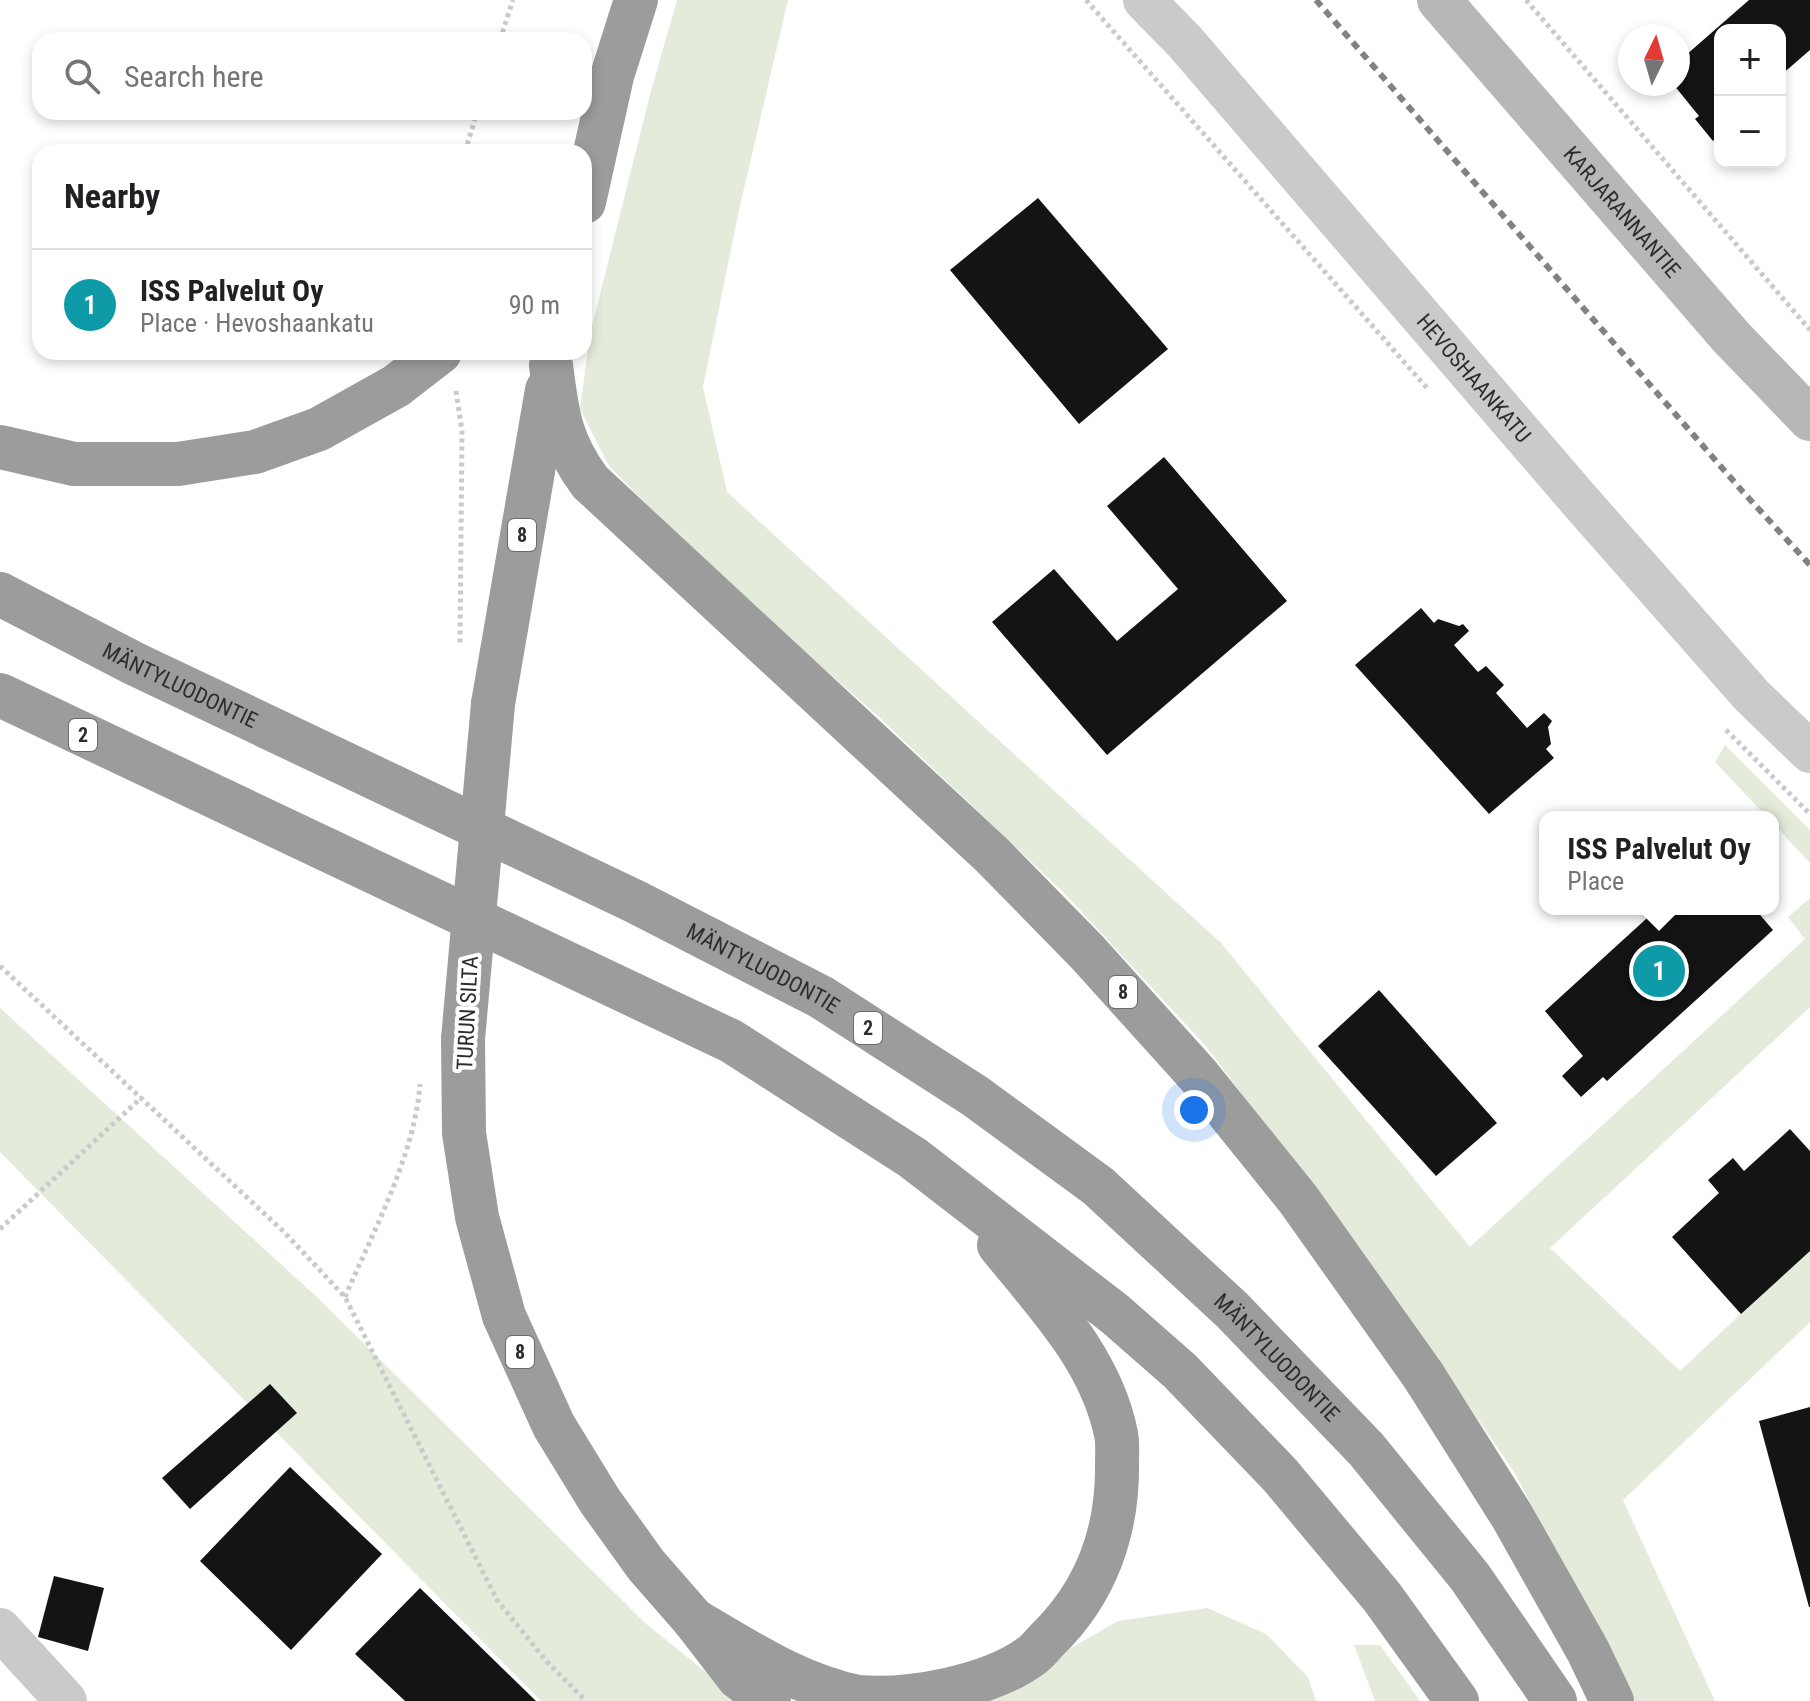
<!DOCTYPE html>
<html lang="en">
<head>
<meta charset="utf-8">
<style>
	:root { --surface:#fff; --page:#f6f6f6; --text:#202124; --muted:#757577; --line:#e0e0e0; --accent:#e82b3f }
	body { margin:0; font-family:"Roboto Condensed",sans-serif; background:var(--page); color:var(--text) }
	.controls { position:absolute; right:24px; top:24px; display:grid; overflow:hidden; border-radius:16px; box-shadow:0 4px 12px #0003 }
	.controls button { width:72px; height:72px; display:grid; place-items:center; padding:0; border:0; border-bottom:2px solid var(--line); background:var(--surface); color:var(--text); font:40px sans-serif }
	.compass { position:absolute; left:1618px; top:24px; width:72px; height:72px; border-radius:50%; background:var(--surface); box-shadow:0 4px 12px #0003; rotate:5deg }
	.you { position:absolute; left:1194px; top:1110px; width:28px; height:28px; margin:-20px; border:6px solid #fff; border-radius:50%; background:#1a73e8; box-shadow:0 0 0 12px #1a73e833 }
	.badge { display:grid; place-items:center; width:52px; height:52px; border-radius:50%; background:var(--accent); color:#fff; font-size:26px; font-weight:700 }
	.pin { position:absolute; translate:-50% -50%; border:4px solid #fff; box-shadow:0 2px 8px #0006 }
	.popup { position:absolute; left:1539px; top:811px; width:240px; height:104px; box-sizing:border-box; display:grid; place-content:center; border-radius:16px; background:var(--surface); filter:drop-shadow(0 2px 6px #0005); font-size:26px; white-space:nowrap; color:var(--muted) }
	.popup b { font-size:30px; color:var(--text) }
	.popup::after { content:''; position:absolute; left:50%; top:100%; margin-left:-16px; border:16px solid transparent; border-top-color:var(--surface) }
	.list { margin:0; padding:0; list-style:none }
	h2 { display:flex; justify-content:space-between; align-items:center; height:104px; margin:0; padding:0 32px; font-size:34px }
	h2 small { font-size:26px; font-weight:400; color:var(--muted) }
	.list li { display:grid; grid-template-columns:52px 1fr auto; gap:24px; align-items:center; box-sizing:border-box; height:112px; padding:0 32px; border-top:2px solid var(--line) }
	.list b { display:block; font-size:30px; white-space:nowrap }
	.list p { margin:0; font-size:26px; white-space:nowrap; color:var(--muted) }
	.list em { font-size:26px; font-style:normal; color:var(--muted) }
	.icon { flex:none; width:44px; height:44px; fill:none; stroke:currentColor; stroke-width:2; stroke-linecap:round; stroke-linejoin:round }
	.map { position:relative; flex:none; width:1810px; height:1701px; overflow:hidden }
	.search { position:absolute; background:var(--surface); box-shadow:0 4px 12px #0003; left:32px; top:32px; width:560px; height:88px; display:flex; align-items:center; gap:20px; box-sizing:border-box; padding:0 28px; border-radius:24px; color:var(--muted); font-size:30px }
	.panel { position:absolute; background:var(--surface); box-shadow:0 4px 12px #0003; left:32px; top:144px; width:560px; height:216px; border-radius:24px }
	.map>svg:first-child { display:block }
	.green { fill:#e4ebda }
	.building { fill:#141414 }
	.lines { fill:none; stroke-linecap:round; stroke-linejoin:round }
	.path { stroke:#cacaca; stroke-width:5; stroke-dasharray:4 4; stroke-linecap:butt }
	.tertiary { stroke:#cacaca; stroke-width:42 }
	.secondary { stroke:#b7b7b7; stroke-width:44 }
	.trunk { stroke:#9c9c9c; stroke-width:44 }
	.rail { stroke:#828282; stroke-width:6; stroke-dasharray:8 6; stroke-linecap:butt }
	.trunk-bridge { stroke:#9c9c9c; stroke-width:44 }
	.labels { text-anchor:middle; stroke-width:8; stroke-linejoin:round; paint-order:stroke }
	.shield { fill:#fff; stroke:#6c6c6c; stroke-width:2 }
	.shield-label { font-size:20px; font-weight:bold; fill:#2d2d2d }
	.street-label { font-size:22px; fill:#2d2d2d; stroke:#fff }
</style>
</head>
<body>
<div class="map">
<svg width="1810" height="1701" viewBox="0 0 1810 1701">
	<rect width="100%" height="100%" fill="#fff"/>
	<g class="green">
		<polygon points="677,0 788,0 739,210 703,387 727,492 1221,943 1470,1247 1805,939 1788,917 1810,898 1810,1007 1550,1248 1680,1371 1810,1249 1810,1322 1623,1500 1715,1701 1635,1701 1513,1470 1368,1260 1204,1044 1065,894 879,717 707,566 609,466 580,409 590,334 651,91"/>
		<polygon points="1725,745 1810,830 1810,863 1773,823 1773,817 1767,817 1715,762"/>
		<polygon points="0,1008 318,1298 645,1623 742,1701 541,1701 0,1152"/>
		<polygon points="1207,1608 1266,1634 1308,1677 1316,1701 978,1701 1118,1621"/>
		<polygon points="1354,1645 1380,1645 1420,1701 1375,1701"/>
	</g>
	<g class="building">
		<polygon points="1749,0 1810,0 1810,50 1780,76 1780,30 1720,30 1720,135 1713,141 1695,119 1699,116 1673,84 1678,84 1678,62"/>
		<polygon points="1038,198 1168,349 1079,424 950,270"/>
		<polygon points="1164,457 1287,601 1107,755 992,622 1054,569 1117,641 1178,589 1107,506"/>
		<polygon points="1421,608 1434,623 1438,619 1459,626 1463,624 1469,631 1454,645 1478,672 1486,666 1504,685 1496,693 1527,728 1544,713 1552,721 1548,727 1551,744 1546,749 1554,758 1489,814 1355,665"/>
		<polygon points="1657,909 1755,909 1773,930 1607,1081 1603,1077 1581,1097 1562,1076 1583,1056 1545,1011"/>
		<polygon points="1379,990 1497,1123 1436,1176 1318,1046"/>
		<polygon points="1790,1129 1810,1151 1810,1251 1741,1314 1672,1237 1719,1193 1708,1180 1733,1158 1744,1171"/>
		<polygon points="270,1384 297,1413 190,1509 162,1478"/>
		<polygon points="1810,1407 1810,1607 1809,1607 1759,1421"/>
		<polygon points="290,1467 382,1554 291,1650 200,1561"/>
		<polygon points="54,1576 104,1588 88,1651 38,1637"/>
		<polygon points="420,1588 536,1701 405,1701 355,1654"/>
	</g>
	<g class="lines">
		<g class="path">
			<polyline points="1086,0 1427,388"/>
			<polyline points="1526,0 1810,330"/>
			<polyline points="500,40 513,0"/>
			<polyline points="465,152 477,112"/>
			<polyline points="456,391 462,431 460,645"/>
			<polyline points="1726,730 1810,814"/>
			<polyline points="0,966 284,1232 345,1297 497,1600 547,1662 586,1701"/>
			<polyline points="0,1229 142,1097"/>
			<path d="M345 1297C373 1232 415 1154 420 1084"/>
		</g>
		<g class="tertiary">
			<path id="s1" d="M1144 0 1185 42 1580 501 1752 696 1810 752"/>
			<polyline points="0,1629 66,1701"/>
		</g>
		<path class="secondary" id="s2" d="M1439 0 1731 337 1810 419"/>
		<g class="trunk">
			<polyline points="584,202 612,76 636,0"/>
			<path d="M551 365C557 414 560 441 590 482L992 855 1087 952 1198 1075 1298 1199 1423 1375 1512 1516 1588 1651 1612 1701"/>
			<polyline points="0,447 74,464 178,464 255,452 319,429 396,386 440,352"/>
			<path id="s3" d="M0 594 135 664 636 902 821 997 975 1096 1098 1186 1232 1310 1366 1449 1470 1577 1555 1701"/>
			<polyline points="0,695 731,1041 913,1158 1115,1314 1180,1371 1280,1475 1382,1597 1457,1701"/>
			<polyline points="493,704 547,390"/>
			<polyline points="463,1039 464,1133 477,1217 504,1316 554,1426 600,1501 646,1565 694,1620 738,1677 769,1701"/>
			<path d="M694 1620C746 1650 797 1685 858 1697 909 1701 989 1687 1031 1656 1037 1652 1043 1644 1048 1639 1096 1592 1118 1531 1117 1464 1117 1454 1118 1443 1116 1434 1101 1359 1045 1302 999 1245"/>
		</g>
		<polyline class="rail" points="1316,0 1743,492 1810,565"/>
		<polyline class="trunk-bridge" points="463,1039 493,704"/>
	</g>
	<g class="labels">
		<g class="shield">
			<rect x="508" y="519" width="28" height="32" rx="6"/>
			<rect x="69" y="719" width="28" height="32" rx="6"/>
			<rect x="1109" y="976" width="28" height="32" rx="6"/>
			<rect x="854" y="1012" width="28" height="32" rx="6"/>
			<rect x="506" y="1336" width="28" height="32" rx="6"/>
		</g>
		<g class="shield-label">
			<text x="522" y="542">8</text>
			<text x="83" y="742">2</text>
			<text x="1123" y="999">8</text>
			<text x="868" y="1035">2</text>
			<text x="520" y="1359">8</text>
		</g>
		<g class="street-label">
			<text dy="8" stroke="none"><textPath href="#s2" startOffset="280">KARJARANNANTIE</textPath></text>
			<text dy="8" stroke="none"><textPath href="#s1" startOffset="502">HEVOSHAANKATU</textPath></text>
			<text dy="8" stroke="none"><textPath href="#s3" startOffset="202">MÄNTYLUODONTIE</textPath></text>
			<text dy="8" stroke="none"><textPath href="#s3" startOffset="850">MÄNTYLUODONTIE</textPath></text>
			<text transform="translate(467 1013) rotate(-87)" y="8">TURUN SILTA</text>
			<text dy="8" stroke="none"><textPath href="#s3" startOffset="1498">MÄNTYLUODONTIE</textPath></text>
		</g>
	</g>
</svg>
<div class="controls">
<button>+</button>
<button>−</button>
</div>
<svg class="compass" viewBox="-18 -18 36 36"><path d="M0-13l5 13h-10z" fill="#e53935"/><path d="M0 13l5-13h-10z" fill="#757577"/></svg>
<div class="you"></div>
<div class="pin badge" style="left:1659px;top:971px;background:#0f9aa8">1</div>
<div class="popup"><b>ISS Palvelut Oy</b>Place</div>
<div class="search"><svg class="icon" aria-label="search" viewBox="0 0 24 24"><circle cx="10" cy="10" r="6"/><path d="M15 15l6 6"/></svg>Search here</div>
<section class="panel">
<h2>Nearby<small></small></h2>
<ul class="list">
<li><span class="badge" style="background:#0f9aa8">1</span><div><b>ISS Palvelut Oy</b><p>Place · Hevoshaankatu</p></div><em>90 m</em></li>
</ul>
</section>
</div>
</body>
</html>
